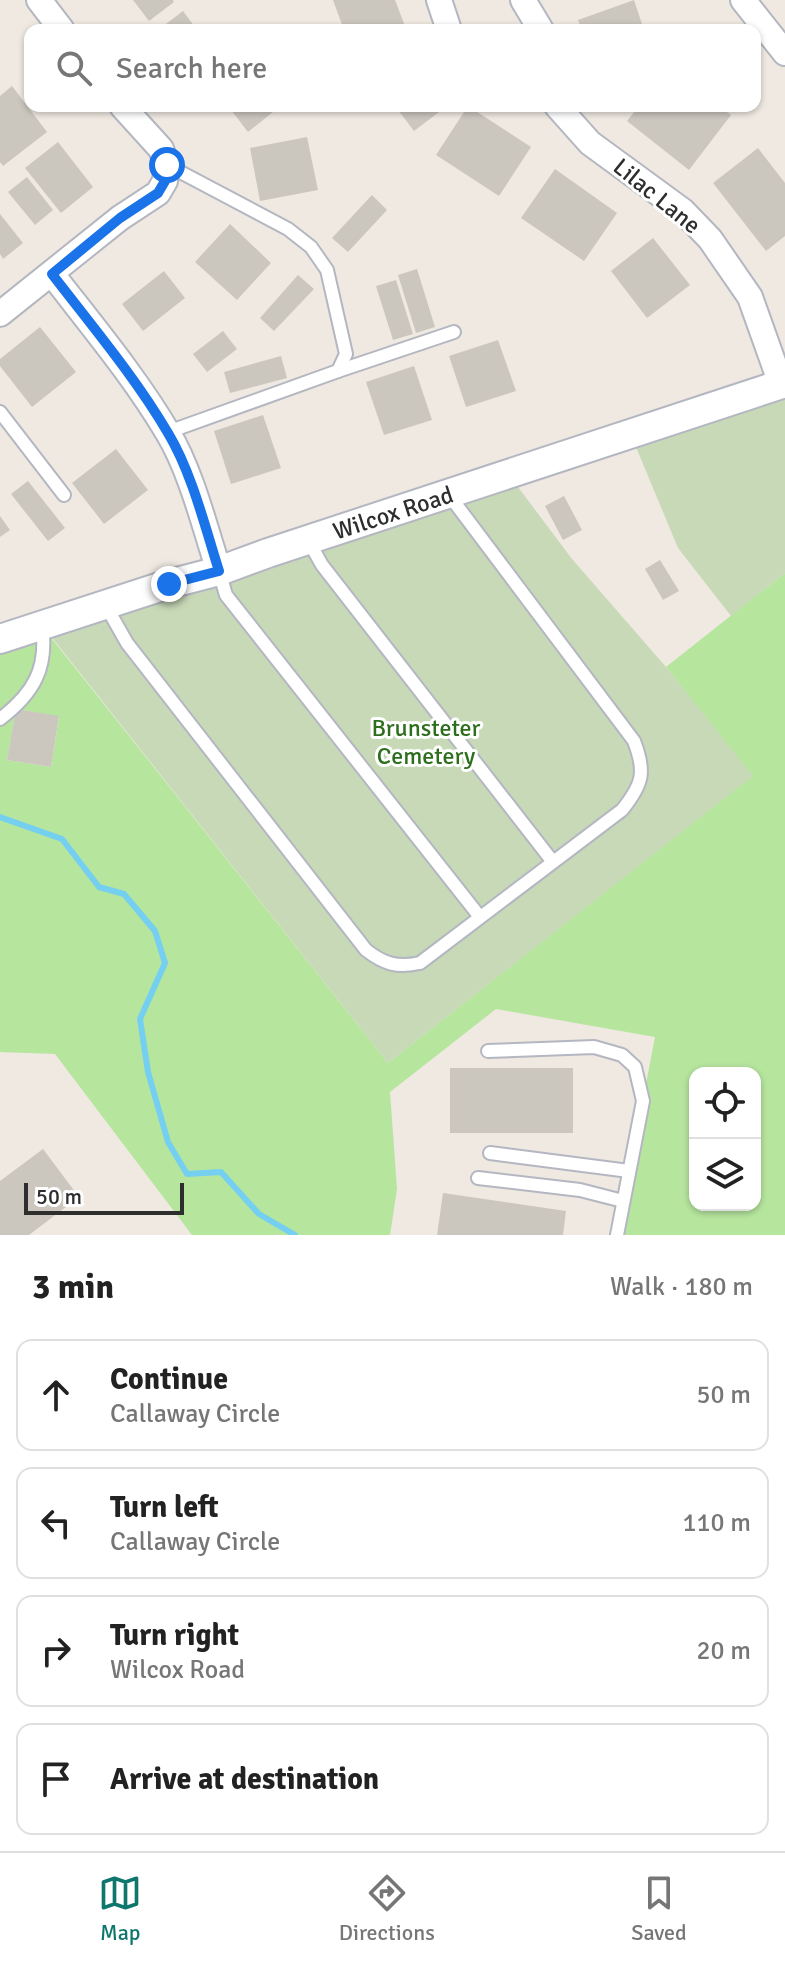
<!DOCTYPE html>
<html lang="en">
<head>
<meta charset="utf-8">
<style>
	:root { --surface:#fff; --page:#f6f6f6; --text:#222; --muted:#767676; --line:#e0e0e0; --accent:#0f766e }
	body { margin:0; font-family:Signika,sans-serif; background:var(--page); color:var(--text) }
	.controls { position:absolute; right:24px; bottom:24px; display:grid; overflow:hidden; border-radius:16px; box-shadow:0 2px 6px #0004 }
	.controls button { width:72px; height:72px; display:grid; place-items:center; padding:0; border:0; border-bottom:2px solid var(--line); background:var(--surface); color:var(--text); font:40px sans-serif }
	.scale { position:absolute; left:24px; bottom:20px; width:160px; box-sizing:border-box; padding-left:8px; border:4px solid #2e2e2e; border-top:0; font-size:22px; line-height:28px; white-space:nowrap; color:#2e2e2e; -webkit-text-stroke:6px #fff; paint-order:stroke }
	.stop { position:absolute; width:24px; height:24px; margin:-18px; border:6px solid #1a73e8; border-radius:50%; background:#fff }
	.stop.end { background:#1a73e8; border-color:#fff; box-shadow:0 2px 8px #0008 }
	.list { margin:0; padding:0; list-style:none }
	h2 { display:flex; justify-content:space-between; align-items:center; height:104px; margin:0; padding:0 32px; font-size:34px }
	h2 small { font-size:26px; font-weight:400; color:var(--muted) }
	.list li { display:grid; grid-template-columns:52px 1fr auto; gap:24px; align-items:center; box-sizing:border-box; height:112px; margin:0 16px 16px; padding:0 16px; border:2px solid var(--line); border-radius:16px }
	.list b { display:block; font-size:30px; white-space:nowrap }
	.list p { margin:0; font-size:26px; white-space:nowrap; color:var(--muted) }
	.list em { font-size:26px; font-style:normal; color:var(--muted) }
	.icon { flex:none; width:44px; height:44px; fill:none; stroke:currentColor; stroke-width:2; stroke-linecap:round; stroke-linejoin:round }
	.map { position:relative; flex:none; width:785px; height:1235px; overflow:hidden }
	.search { position:absolute; background:var(--surface); box-shadow:0 2px 6px #0004; left:24px; right:24px; top:24px; height:88px; display:flex; align-items:center; gap:20px; box-sizing:border-box; padding:0 28px; border-radius:16px; color:var(--muted); font-size:30px }
	.sheet { height:616px; background:var(--surface) }
	nav { display:flex; justify-content:space-around; align-items:center; box-sizing:border-box; height:112px; border-top:2px solid var(--line); background:var(--surface); font-size:22px; color:var(--muted) }
	nav a { display:grid; justify-items:center; gap:4px }
	nav .on { color:var(--accent) }
	.map>svg:first-child { display:block }
	.green { fill:#b6e59e; fill-rule:evenodd }
	.cemetery { fill:#c8d9b8 }
	.lines { fill:none; stroke-linecap:round; stroke-linejoin:round }
	.stream { stroke:#75cff0; stroke-width:6 }
	.building { fill:#cbc7bf }
	.service-casing { stroke:#b4b7c1; stroke-width:16 }
	.minor-casing { stroke:#b4b7c1; stroke-width:28 }
	.tertiary-casing { stroke:#b4b7c1; stroke-width:32 }
	.service { stroke:#fff; stroke-width:12 }
	.minor { stroke:#fff; stroke-width:24 }
	.tertiary { stroke:#fff; stroke-width:28 }
	.route { stroke:#1a73e8; stroke-width:10 }
	.labels { text-anchor:middle; stroke-width:6; stroke-linejoin:round; paint-order:stroke }
	.street-label { font-size:24px; fill:#2e2e2e; stroke:#fff }
	.park-label { font-size:24px; fill:#2c6e1b; stroke:#fff }
</style>
</head>
<body>
<div class="map">
<svg width="785" height="1235" viewBox="0 0 785 1235">
	<rect width="100%" height="100%" fill="#efe9e1"/>
	<path class="green" d="M785 573V1235H617L655 1037 496 1009 390 1092 397 1189 390 1235H192L55 1054 0 1052V639L42 626 388 1063 752 776 666 667ZM16 709 59 717 51 767 7 760ZM695 1073H755V1205H695Z"/>
	<g class="cemetery">
		<polygon points="785,383 785,573 731,616 678,548 631,435"/>
		<polygon points="509,475 572,559 666,667 753,776 388,1063 43,626"/>
	</g>
	<g class="lines">
		<polyline class="stream" points="0,817 62,839 99,887 124,894 155,931 165,963 140,1019 148,1072 168,1142 187,1174 221,1172 259,1214 295,1235"/>
	</g>
	<g class="building">
		<polygon points="133,0 173,0 174,2 149,21"/>
		<polygon points="333,0 395,0 405,26 394,30 344,30"/>
		<polygon points="634,0 644,30 582,30 578,20"/>
		<polygon points="183,11 197,30 158,30"/>
		<polygon points="12,86 47,132 3,166 0,162 0,96"/>
		<polygon points="228,106 268,106 273,112 248,132"/>
		<polygon points="395,106 447,106 414,131"/>
		<polygon points="468,106 531,147 499,196 436,155"/>
		<polygon points="639,106 720,106 731,115 689,170 627,121"/>
		<polygon points="307,137 318,190 260,201 250,148"/>
		<polygon points="58,142 93,187 61,213 25,168"/>
		<polygon points="758,148 785,183 785,236 766,251 713,183"/>
		<polygon points="555,169 617,213 584,261 521,218"/>
		<polygon points="27,177 53,210 35,225 8,192"/>
		<polygon points="372,195 387,210 348,252 332,238"/>
		<polygon points="0,214 23,243 3,259 0,254"/>
		<polygon points="230,224 271,263 237,300 195,262"/>
		<polygon points="653,238 690,285 647,318 611,271"/>
		<polygon points="417,269 435,327 416,333 398,275"/>
		<polygon points="164,271 185,298 143,331 122,304"/>
		<polygon points="298,275 314,289 274,331 260,318"/>
		<polygon points="396,280 413,334 393,340 376,286"/>
		<polygon points="40,327 76,372 32,407 0,366 0,359"/>
		<polygon points="223,331 237,349 207,372 193,354"/>
		<polygon points="498,340 516,391 466,407 449,356"/>
		<polygon points="281,356 287,378 230,393 224,372"/>
		<polygon points="414,366 432,420 384,435 366,382"/>
		<polygon points="263,415 281,468 231,484 214,431"/>
		<polygon points="116,449 148,490 104,524 72,483"/>
		<polygon points="28,481 65,528 48,541 11,494"/>
		<polygon points="564,496 582,530 563,540 545,506"/>
		<polygon points="0,516 10,530 0,537"/>
		<polygon points="660,560 679,591 663,600 645,569"/>
		<polygon points="16,709 59,716 51,767 7,760"/>
		<rect x="450" y="1068" width="123" height="65"/>
		<polygon points="43,1149 79,1197 29,1235 0,1235 0,1181"/>
		<polygon points="443,1193 566,1211 563,1235 437,1235"/>
	</g>
	<g class="lines">
		<g class="service-casing">
			<g id="service">
				<polyline points="167,165 288,229 311,247 327,270 346,354 338,371 168,432"/>
				<polyline points="338,371 454,332"/>
				<polyline points="0,412 64,495"/>
				<polyline points="308,540 322,565 553,862"/>
				<polyline points="219,571 226,595 480,917"/>
				<path d="M106 606 127 643 366 950C384 964 397 968 420 963L622 810C643 784 646 772 634 741L449 495"/>
				<path d="M0 719C34 693 48 668 42 626"/>
				<polyline points="488,1051 594,1047 622,1055 635,1067 643,1101 617,1235"/>
				<polyline points="490,1153 629,1171"/>
				<polyline points="478,1178 580,1190 623,1201"/>
			</g>
		</g>
		<g class="minor-casing">
			<g id="minor">
				<polyline points="39,0 62,30"/>
				<polyline points="439,0 449,30"/>
				<polyline points="523,0 541,30"/>
				<polyline points="743,0 785,53"/>
				<polyline points="557,106 590,143 683,211 710,239 750,297 781,384"/>
				<path d="M52 274C92 326 135 377 168 433 191 471 205 528 219 571"/>
				<polyline points="0,314 120,218 158,193 165,181 167,165 161,149 122,106"/>
			</g>
		</g>
		<g class="tertiary-casing">
			<polyline id="tertiary" points="0,639 169,584 219,571 268,553 785,383"/>
		</g>
		<use href="#service" class="service"/>
		<use href="#minor" class="minor"/>
		<use href="#tertiary" class="tertiary"/>
	</g>
	<g class="lines">
		<path class="route" d="M167 165 165 181 158 193 120 218 52 274C92 326 135 377 168 433 192 473 205 527 219 571L169 584"/>
	</g>
	<g class="labels">
		<g class="street-label">
			<text transform="translate(657 196) rotate(39)" y="8">Lilac Lane</text>
			<text transform="translate(393 513) rotate(-18)" y="8">Wilcox Road</text>
		</g>
		<g class="park-label">
			<text x="426" y="736">Brunsteter<tspan x="426" dy="28">Cemetery</tspan></text>
		</g>
	</g>
</svg>
<div class="controls">
<button><svg class="icon" aria-label="locate" viewBox="0 0 24 24"><circle cx="12" cy="12" r="6"/><path d="M12 2v4M12 18v4M2 12h4M18 12h4"/></svg></button>
<button><svg class="icon" aria-label="layers" viewBox="0 0 24 24"><path d="M12 4l9 5-9 5-9-5zM3 14l9 5 9-5"/></svg></button>
</div>
<div class="scale">50 m</div>
<div class="stop" style="left:167px;top:165px"></div>
<div class="stop end" style="left:169px;top:584px"></div>
<div class="search"><svg class="icon" aria-label="search" viewBox="0 0 24 24"><circle cx="10" cy="10" r="6"/><path d="M15 15l6 6"/></svg>Search here</div>
</div>
<section class="sheet">
<h2>3 min<small>Walk · 180 m</small></h2>
<ul class="list">
<li><svg class="icon" aria-label="ahead" viewBox="0 0 24 24"><path d="M12 20V5M6 11l6-6 6 6"/></svg><div><b>Continue</b><p>Callaway Circle</p></div><em>50 m</em></li>
<li><svg class="icon" aria-label="left" viewBox="0 0 24 24"><path d="M17 20v-9H6M10 6l-5 5 5 5"/></svg><div><b>Turn left</b><p>Callaway Circle</p></div><em>110 m</em></li>
<li><svg class="icon" aria-label="right" viewBox="0 0 24 24"><path d="M7 20v-9h11M14 6l5 5-5 5"/></svg><div><b>Turn right</b><p>Wilcox Road</p></div><em>20 m</em></li>
<li><svg class="icon" aria-label="arrive" viewBox="0 0 24 24"><path d="M6 21V4h12l-3 4 3 4H6"/></svg><div><b>Arrive at destination</b></div></li>
</ul>
</section>
<nav>
<a class="on"><svg class="icon" aria-label="map" viewBox="0 0 24 24"><path d="M3 6l6-2 6 2 6-2v14l-6 2-6-2-6 2zM9 4v14M15 6v14"/></svg>Map</a>
<a><svg class="icon" aria-label="directions" viewBox="0 0 24 24"><path d="M12 3l9 9-9 9-9-9zM9 14v-3h6M13 9l2 2-2 2"/></svg>Directions</a>
<a><svg class="icon" aria-label="saved" viewBox="0 0 24 24"><path d="M7 4h10v16l-5-4-5 4z"/></svg>Saved</a>
</nav>
</body>
</html>
